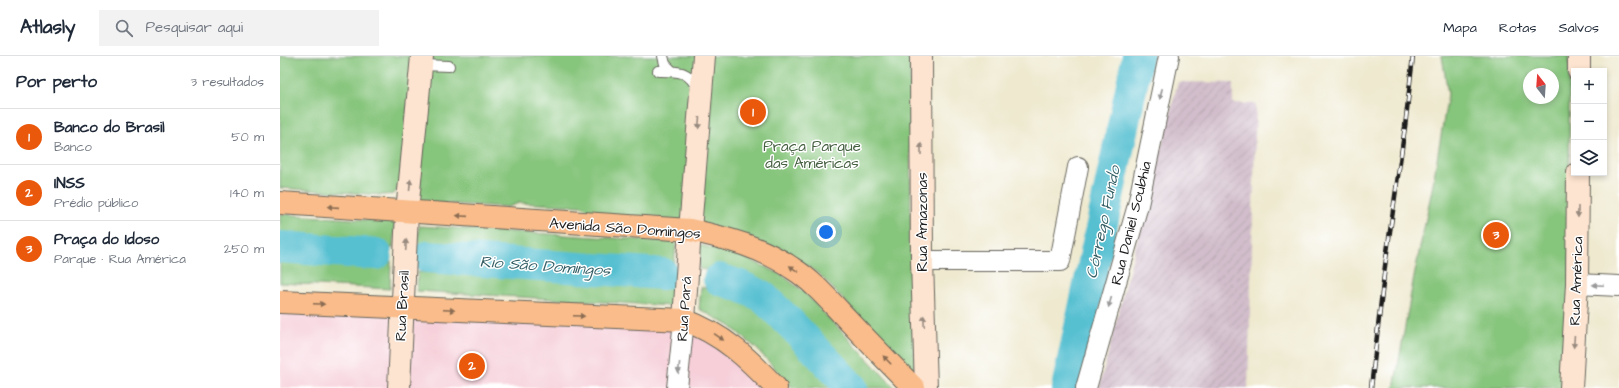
<!DOCTYPE html>
<html lang="pt">
<head>
<meta charset="utf-8">
<style>
	:root { --surface:#fff; --page:#f2f2f3; --text:#1f2937; --muted:#747a83; --line:#e0e1e3; --accent:#ea580c }
	body { margin:0; font-family:"Architects Daughter",sans-serif; background:var(--page); color:var(--text) }
	.controls { position:absolute; right:12px; top:12px; display:grid; overflow:hidden; border-radius:0px; box-shadow:0 2px 6px #0003 }
	.controls button { width:36px; height:36px; display:grid; place-items:center; padding:0; border:0; border-bottom:1px solid var(--line); background:var(--surface); color:var(--text); font:20px sans-serif }
	.compass { position:absolute; left:1243px; top:12px; width:36px; height:36px; border-radius:50%; background:var(--surface); box-shadow:0 2px 6px #0003; rotate:343deg }
	.you { position:absolute; left:546px; top:176px; width:14px; height:14px; margin:-10px; border:3px solid #fff; border-radius:50%; background:#1a73e8; box-shadow:0 0 0 6px #1a73e833 }
	.badge { display:grid; place-items:center; width:26px; height:26px; border-radius:50%; background:var(--accent); color:#fff; font-size:13px; font-weight:700 }
	.pin { position:absolute; translate:-50% -50%; border:2px solid #fff; box-shadow:0 1px 4px #0006 }
	.list { margin:0; padding:0; list-style:none }
	h2 { display:flex; justify-content:space-between; align-items:center; height:52px; margin:0; padding:0 16px; font-size:17px }
	h2 small { font-size:13px; font-weight:400; color:var(--muted) }
	.list li { display:grid; grid-template-columns:26px 1fr auto; gap:12px; align-items:center; box-sizing:border-box; height:56px; padding:0 16px; border-top:1px solid var(--line) }
	.list b { display:block; font-size:15px; white-space:nowrap }
	.list p { margin:0; font-size:13px; white-space:nowrap; color:var(--muted) }
	.list em { font-size:13px; font-style:normal; color:var(--muted) }
	.icon { flex:none; width:22px; height:22px; fill:none; stroke:currentColor; stroke-width:2; stroke-linecap:round; stroke-linejoin:round }
	.map { position:relative; flex:none; width:1339px; height:332px; overflow:hidden }
	header { display:flex; align-items:center; gap:24px; box-sizing:border-box; height:56px; padding:0 20px; background:var(--surface); border-bottom:1px solid var(--line) }
	header strong { font-size:19px }
	nav { display:flex; gap:22px; margin-inline-start:auto; font-size:14px }
	.search { width:280px; height:36px; background:var(--page); display:flex; align-items:center; gap:10px; box-sizing:border-box; padding:0 14px; border-radius:0px; color:var(--muted); font-size:15px }
	main { display:flex }
	aside { flex:1; background:var(--surface) }
	.map>svg:first-child { display:block }
	.built { fill:#f6cfd9 }
	.industrial { fill:url(#industrial-furrows) }
	.green { fill:#86c57c; stroke:#51704c; fill-rule:evenodd }
	.lines { fill:none; stroke-linecap:round; stroke-linejoin:round }
	.river { stroke:#56c0d1; stroke-width:32 }
	.lane-casing { stroke:#66645b; stroke-width:12 }
	.street-casing { stroke:#66645b; stroke-width:22 }
	.secondary-casing { stroke:#66645b; stroke-width:24 }
	.primary-casing { stroke:#66645b; stroke-width:24 }
	.lane { stroke:#fff; stroke-width:10 }
	.street { stroke:#fff; stroke-width:20 }
	.secondary { stroke:#fde4d0; stroke-width:22 }
	.primary { stroke:#f9bc8a; stroke-width:22 }
	.rail-casing { stroke:#1c1c1c; stroke-width:4.5 }
	.rail { stroke:#fff; stroke-width:3; stroke-dasharray:9; stroke-linecap:butt }
	.oneway { fill:#999 }
	.oneway2 { fill:#988a7f }
	.oneway3 { fill:#8a6c53 }
	.labels { text-anchor:middle; stroke-width:3; stroke-linejoin:round; paint-order:stroke }
	.park-label { font-size:15px; fill:#466042; stroke:#fff }
	.street-label { font-size:15px; fill:#1c1c1c; stroke:#fff }
	.water-label { font-size:16px; font-style:italic; fill:#335e64; stroke:#fff }
</style>
</head>
<body>
<header>
<strong>Atlasly</strong>
<div class="search"><svg class="icon" aria-label="search" viewBox="0 0 24 24"><circle cx="10" cy="10" r="6"/><path d="M15 15l6 6"/></svg>Pesquisar aqui</div>
<nav><a>Mapa</a><a>Rotas</a><a>Salvos</a></nav>
</header>
<main>
<aside>
<h2>Por perto<small>3 resultados</small></h2>
<ul class="list">
<li><span class="badge">1</span><div><b>Banco do Brasil</b><p>Banco</p></div><em>50 m</em></li>
<li><span class="badge">2</span><div><b>INSS</b><p>Prédio público</p></div><em>140 m</em></li>
<li><span class="badge">3</span><div><b>Praça do Idoso</b><p>Parque · Rua América</p></div><em>250 m</em></li>
</ul>
</aside>
<div class="map">
<svg width="1339" height="332" viewBox="0 0 1339 332">
	<defs>
		<pattern id="industrial-furrows" width="10" height="10" patternUnits="userSpaceOnUse"><rect width="10" height="10" fill="#d1bdcb"/><path d="M-1 1l2-2M0 10L10 0M9 11l2-2" fill="none" stroke="#b3a2ae"/></pattern>
	</defs>
	<rect width="100%" height="100%" fill="#fff"/>
	<filter id="ink" filterUnits="userSpaceOnUse"><feTurbulence type="fractalNoise" baseFrequency=".025" numOctaves="2"/><feDisplacementMap in="SourceGraphic" scale="8" xChannelSelector="R" yChannelSelector="G"/><feConvolveMatrix kernelMatrix="1 2 1 2 8 2 1 2 1" color-interpolation-filters="sRGB"/></filter>
	<filter id="wash" filterUnits="userSpaceOnUse"><feTurbulence type="fractalNoise" baseFrequency=".012" numOctaves="4" result="noise"/><feDisplacementMap in="SourceGraphic" scale="16" xChannelSelector="R" yChannelSelector="G"/><feGaussianBlur stdDeviation="0.9" result="paint"/><feColorMatrix in="noise" values="0 0 0 0 0 0 0 0 0 0 0 0 0 0 0 0 0 1.4 0 .05"/><feComposite in="paint" operator="in"/></filter>
	<g filter="url(#wash)">
		<rect width="100%" height="100%" fill="#eee9cf"/>
		<polygon class="built" points="0,239 407,269 490,332 0,332"/>
		<polygon class="industrial" points="898,26 953,27 953,47 976,48 968,332 819,332"/>
		<g class="green">
			<polygon points="0,0 133,0 120,129 114,138 102,139 0,132"/>
			<polygon points="149,0 630,0 631,215 635,319 539,218 506,196 314,158 302,150 239,147 228,151 138,146"/>
			<path d="M1162 0H1289L1290 226 1282 332H1114L1133 226 1152 133 1168 38ZM1249 18H1273V42H1249Z"/>
			<polygon points="0,158 115,166 113,192 0,185"/>
			<polygon points="139,170 396,186 394,211 138,194"/>
			<polygon points="420,189 464,201 502,219 526,238 615,332 584,332 488,233 459,218 419,213"/>
			<polygon points="0,199 111,205 110,233 0,227"/>
			<polygon points="138,216 393,230 392,250 137,235"/>
			<path d="M421 231C438 234 456 238 471 248 503 270 529 304 556 332H513L476 292 450 270 419 253Z"/>
		</g>
		<g class="lines">
			<g class="river">
				<polyline points="0,191 96,198"/>
				<polyline points="147,201 383,218"/>
				<polyline points="439,223 460,230 482,240 511,268 572,332"/>
				<polyline points="787,332 858,0"/>
			</g>
		</g>
	</g>
	<g filter="url(#ink)">
		<g class="lines">
			<g class="lane-casing">
				<g id="lane">
					<polyline points="383,0 385,8 392,15"/>
					<polyline points="141,9 169,10"/>
					<path d="M378 15C396 15 410 14 417 33"/>
				</g>
			</g>
			<g class="street-casing">
				<g id="street">
					<polyline points="642,205 780,205 798,111"/>
					<polyline points="1297,228 1339,230"/>
					<polyline points="397,332 404,264"/>
					<polyline points="806,332 858,149 889,0"/>
				</g>
			</g>
			<g class="secondary-casing">
				<g id="secondary">
					<polyline points="641,0 642,205 646,332"/>
					<polyline points="1299,15 1299,0"/>
					<polyline points="404,264 410,174 424,0"/>
					<polyline points="119,332 127,156 142,0"/>
					<polyline points="1291,332 1297,228 1298,117"/>
				</g>
			</g>
			<g class="primary-casing">
				<g id="primary">
					<path d="M0 147 410 174C446 182 482 191 512 212 533 225 549 244 566 262 588 285 611 309 634 332"/>
					<path d="M0 246 404 264C443 278 469 303 496 332"/>
				</g>
			</g>
			<use href="#lane" class="lane"/>
			<use href="#street" class="street"/>
			<use href="#secondary" class="secondary"/>
			<use href="#primary" class="primary"/>
			<g class="rail-casing">
				<polyline id="rail" points="1091,332 1105,210 1125,71 1133,0"/>
			</g>
			<use href="#rail" class="rail"/>
		</g>
		<defs><path id="oneway-solid" d="M-6-.8H1V-3.2L6.5 0L1 3.2V.8H-6Z"/></defs>
		<g class="oneway">
			<use href="#oneway-solid" transform="translate(881 38) rotate(102)"/>
			<use href="#oneway-solid" transform="translate(1318 229) rotate(-178)"/>
			<use href="#oneway-solid" transform="translate(830 246) rotate(106)"/>
			<use href="#oneway-solid" transform="translate(399 312) rotate(96)"/>
		</g>
		<g class="oneway2">
			<use href="#oneway-solid" transform="translate(419 67) rotate(95)"/>
			<use href="#oneway-solid" transform="translate(641 93) rotate(-90)"/>
			<use href="#oneway-solid" transform="translate(130 129) rotate(-85)"/>
			<use href="#oneway-solid" transform="translate(1298 156) rotate(90)"/>
			<use href="#oneway-solid" transform="translate(126 189) rotate(-87)"/>
			<use href="#oneway-solid" transform="translate(644 265) rotate(-92)"/>
			<use href="#oneway-solid" transform="translate(1294 286) rotate(94)"/>
		</g>
		<g class="oneway3">
			<use href="#oneway-solid" transform="translate(53 151) rotate(-176)"/>
			<use href="#oneway-solid" transform="translate(182 160) rotate(-176)"/>
			<use href="#oneway-solid" transform="translate(514 213) rotate(-145)"/>
			<use href="#oneway-solid" transform="translate(39 248) rotate(3)"/>
			<use href="#oneway-solid" transform="translate(169 254) rotate(3)"/>
			<use href="#oneway-solid" transform="translate(299 260) rotate(3)"/>
			<use href="#oneway-solid" transform="translate(439 281) rotate(35)"/>
			<use href="#oneway-solid" transform="translate(607 304) rotate(-134)"/>
		</g>
	</g>
	<g class="labels">
		<g class="park-label">
			<text x="532" y="95">Praça Parque<tspan x="532" dy="17">das Américas</tspan></text>
		</g>
		<g class="street-label">
			<text transform="translate(642 166) rotate(-90)" y="5">Rua Amazonas</text>
			<text transform="translate(851 167) rotate(-76)" y="5">Rua Daniel Soubhia</text>
			<text transform="translate(345 172) rotate(4)" y="5">Avenida São Domingos</text>
			<text transform="translate(1296 225) rotate(-88)" y="5">Rua América</text>
			<text transform="translate(122 250) rotate(-87)" y="5">Rua Brasil</text>
			<text transform="translate(404 253) rotate(-86)" y="5">Rua Pará</text>
		</g>
		<g class="water-label">
			<text transform="translate(822 166) rotate(-78)" y="6">Córrego Fundo</text>
			<text transform="translate(265 209) rotate(4)" y="6">Rio São Domingos</text>
		</g>
	</g>
</svg>
<div class="controls">
<button>+</button>
<button>−</button>
<button><svg class="icon" aria-label="layers" viewBox="0 0 24 24"><path d="M12 4l9 5-9 5-9-5zM3 14l9 5 9-5"/></svg></button>
</div>
<svg class="compass" viewBox="-18 -18 36 36"><path d="M0-13l5 13h-10z" fill="#e53935"/><path d="M0 13l5-13h-10z" fill="#747a83"/></svg>
<div class="you"></div>
<div class="pin badge" style="left:473px;top:56px">1</div>
<div class="pin badge" style="left:192px;top:310px">2</div>
<div class="pin badge" style="left:1216px;top:179px">3</div>
</div>
</main>
</body>
</html>
